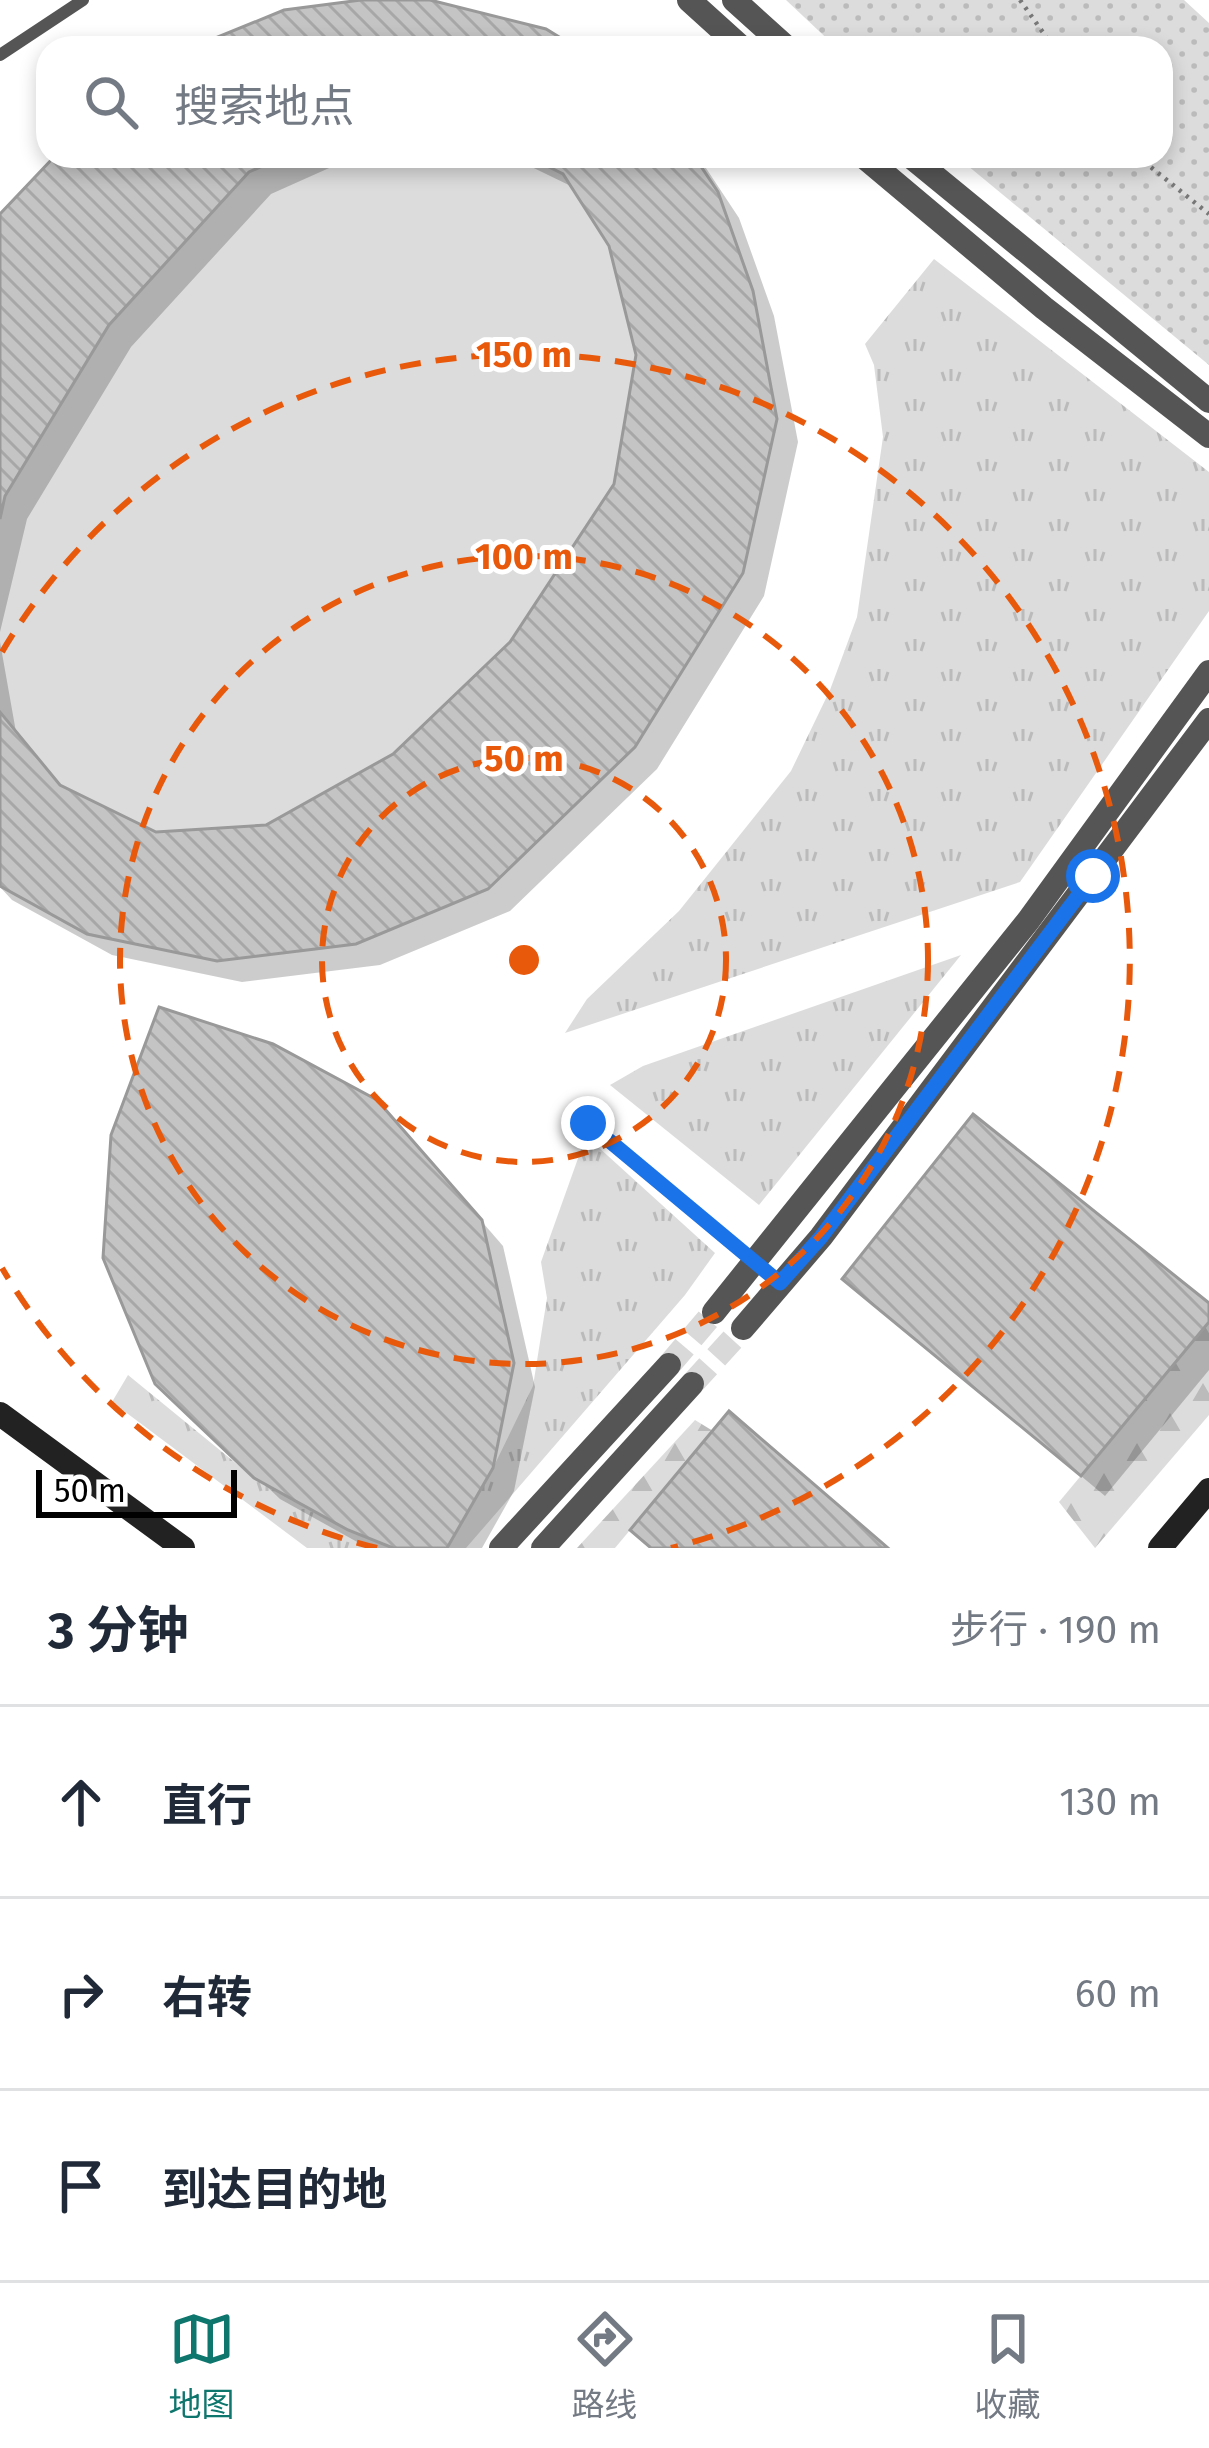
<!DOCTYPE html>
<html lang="zh">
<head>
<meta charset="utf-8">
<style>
	:root { --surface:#fff; --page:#f2f2f3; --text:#1f2937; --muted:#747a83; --line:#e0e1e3; --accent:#0f766e }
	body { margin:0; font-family:"Fira Sans","Noto Sans SC",sans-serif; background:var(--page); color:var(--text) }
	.scale { position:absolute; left:36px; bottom:30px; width:201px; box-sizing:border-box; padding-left:12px; border:6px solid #000; border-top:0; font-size:33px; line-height:42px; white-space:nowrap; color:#000; -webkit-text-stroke:9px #fff; paint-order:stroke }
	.stop { position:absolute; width:36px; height:36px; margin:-27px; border:9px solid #1a73e8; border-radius:50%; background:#fff }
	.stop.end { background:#1a73e8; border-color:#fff; box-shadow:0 3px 12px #0008 }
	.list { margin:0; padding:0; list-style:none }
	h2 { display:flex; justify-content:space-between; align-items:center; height:156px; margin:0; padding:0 48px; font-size:51px }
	h2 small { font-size:39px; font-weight:400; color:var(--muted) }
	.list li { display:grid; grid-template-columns:78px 1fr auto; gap:36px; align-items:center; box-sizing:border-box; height:192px; padding:0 48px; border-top:3px solid var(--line) }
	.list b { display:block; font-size:45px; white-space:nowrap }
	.list em { font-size:39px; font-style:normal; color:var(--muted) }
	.icon { flex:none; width:66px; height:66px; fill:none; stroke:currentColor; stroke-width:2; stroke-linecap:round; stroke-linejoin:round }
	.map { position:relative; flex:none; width:1209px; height:1548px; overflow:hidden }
	.search { position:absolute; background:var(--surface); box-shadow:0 6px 18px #0003; left:36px; right:36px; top:36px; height:132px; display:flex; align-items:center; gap:30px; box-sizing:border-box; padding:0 42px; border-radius:36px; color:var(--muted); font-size:45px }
	.sheet { height:732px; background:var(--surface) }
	nav { display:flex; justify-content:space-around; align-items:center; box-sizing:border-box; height:168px; border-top:3px solid var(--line); background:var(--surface); font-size:33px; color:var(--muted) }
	nav a { display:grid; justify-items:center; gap:6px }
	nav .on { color:var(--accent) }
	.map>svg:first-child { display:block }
	.grass { fill:url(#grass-tufts) }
	.forest { fill:url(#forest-firs) }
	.park { fill:url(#park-dots) }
	.pitch { fill:#dcdcdc }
	.shadow { fill:#0003 }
	.building { fill:url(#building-back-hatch); stroke:#999; stroke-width:3 }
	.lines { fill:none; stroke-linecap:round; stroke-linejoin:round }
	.street-tunnel { stroke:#d9d9d9; stroke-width:24; stroke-dasharray:24 12; stroke-linecap:butt }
	.path { stroke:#777; stroke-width:4.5; stroke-dasharray:3 6; stroke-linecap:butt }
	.lane { stroke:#555; stroke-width:12 }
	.street { stroke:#555; stroke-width:24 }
	.secondary { stroke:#222; stroke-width:24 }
	.route { stroke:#1a73e8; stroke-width:15 }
	.ring { fill:none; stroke:#e8590c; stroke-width:6; stroke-dasharray:21 15 }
	.centre { fill:#e8590c; stroke:#fff; stroke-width:6 }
	.ring-label { font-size:36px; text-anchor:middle; font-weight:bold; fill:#e8590c; stroke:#fff; stroke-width:10; stroke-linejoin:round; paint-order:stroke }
</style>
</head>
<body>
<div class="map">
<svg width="1209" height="1548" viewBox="0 0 1209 1548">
	<defs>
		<pattern id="grass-tufts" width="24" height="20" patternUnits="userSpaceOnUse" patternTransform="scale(3)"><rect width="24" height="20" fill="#dcdcdc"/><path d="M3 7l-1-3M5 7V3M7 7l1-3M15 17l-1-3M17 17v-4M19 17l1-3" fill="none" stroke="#bbb"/></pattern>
		<pattern id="forest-firs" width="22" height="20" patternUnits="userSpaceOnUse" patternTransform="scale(3)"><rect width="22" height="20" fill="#dcdcdc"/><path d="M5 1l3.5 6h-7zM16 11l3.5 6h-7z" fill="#bbb"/></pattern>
		<pattern id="park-dots" width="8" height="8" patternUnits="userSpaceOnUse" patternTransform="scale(3)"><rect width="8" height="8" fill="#dcdcdc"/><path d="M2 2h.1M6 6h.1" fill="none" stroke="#bbb" stroke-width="1.8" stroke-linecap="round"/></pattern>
		<pattern id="building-back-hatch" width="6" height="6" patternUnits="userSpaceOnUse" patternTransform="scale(3)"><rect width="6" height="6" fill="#c4c4c4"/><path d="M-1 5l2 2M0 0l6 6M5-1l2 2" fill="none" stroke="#a7a7a7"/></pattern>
	</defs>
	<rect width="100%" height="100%" fill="#fff"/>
	<g class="grass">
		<polygon points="934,259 1209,472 1209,611 1020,882 565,1033 587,999 679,911 791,771 830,690 857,617 883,437 874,365 865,344"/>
		<polygon points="961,955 759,1205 610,1085 643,1066"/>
		<polygon points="586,1136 715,1253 685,1295 466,1548 447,1548 493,1468 533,1386 547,1298 541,1262"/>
		<polygon points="128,1375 254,1478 348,1530 393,1548 307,1548 112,1402"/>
	</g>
	<g class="forest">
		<polygon points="1209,1322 1209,1415 1095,1548 1059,1502"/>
		<polygon points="695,1420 713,1431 615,1548 577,1548"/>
	</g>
	<polygon class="park" points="786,0 1184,0 1209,23 1209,365 956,156 1161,156 1161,48 837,48"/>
	<polygon class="pitch" points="55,156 694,156 753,291 777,419 743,573 635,747 488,889 356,944 217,961 87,934 0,886 0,214"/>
	<g class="shadow">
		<polygon points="60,156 356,156 271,194 131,347 27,519 0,632 0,218"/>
		<polygon points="509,156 698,156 739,218 774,316 798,442 764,596 657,769 510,911 380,965 242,982 112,955 12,900 0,887 0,642 16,732 65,791 155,835 267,828 394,757 512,644 617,485 639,355 612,244 577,189"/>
		<polygon points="399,1126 503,1246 535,1387 514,1491 482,1548 368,1548 280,1499 175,1399"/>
		<polygon points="846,1279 1209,1307 1209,1370 1105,1496"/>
	</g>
	<g class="building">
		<polygon points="361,0 430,0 546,29 577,48 191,48 284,10"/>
		<polygon points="55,156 285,156 249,172 109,325 5,496 0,519 0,214"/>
		<polygon points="527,156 694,156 718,192 753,291 777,419 743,573 635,747 488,889 356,944 217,961 87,934 0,886 0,712 60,785 156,832 266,825 393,754 510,642 614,484 636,355 609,246 563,174"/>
		<polygon points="159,1007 273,1044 377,1100 482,1220 514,1363 493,1468 447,1548 393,1548 348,1530 254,1478 155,1384 103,1258 111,1135"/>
		<polygon points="973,1114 1209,1303 1209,1322 1081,1476 842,1279"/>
		<polygon points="729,1411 888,1548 651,1548 630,1530"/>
	</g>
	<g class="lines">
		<g class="street-tunnel">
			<polyline points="669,1365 714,1312"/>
			<polyline points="692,1384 743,1328"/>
		</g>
		<g class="path">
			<polyline points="1020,0 1054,48"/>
			<polyline points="1137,156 1209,214"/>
		</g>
		<g class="lane">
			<polyline points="0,55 83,0"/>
			<polyline points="588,1123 780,1283"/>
		</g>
		<g class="street">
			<polyline points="689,0 742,48"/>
			<polyline points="734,0 787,48"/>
			<polyline points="863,156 1044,308 1209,436"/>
			<polyline points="910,156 1209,401"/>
			<polyline points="714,1312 1028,921 1209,672"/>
			<polyline points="743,1328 821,1237 1209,720"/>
			<polyline points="501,1548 669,1365"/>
			<polyline points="543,1548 692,1384"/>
		</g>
		<g class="secondary">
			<polyline points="0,1414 183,1548"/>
			<polyline points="1160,1548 1209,1490"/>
		</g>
	</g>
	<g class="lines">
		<polyline class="route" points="588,1123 780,1283 821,1237 1093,876"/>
	</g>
	<g class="ring">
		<circle cx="524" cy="960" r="202"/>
		<circle cx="524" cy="960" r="404"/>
		<path d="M377 1548A606 606 0 0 1 2 1268M2 652A606 606 0 1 1 671 1548"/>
	</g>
	<circle cx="524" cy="960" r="18" class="centre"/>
	<g class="ring-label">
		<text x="524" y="367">150 m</text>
		<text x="524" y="569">100 m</text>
		<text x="524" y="771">50 m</text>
	</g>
</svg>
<div class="scale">50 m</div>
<div class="stop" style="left:1093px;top:876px"></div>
<div class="stop end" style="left:588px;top:1123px"></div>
<div class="search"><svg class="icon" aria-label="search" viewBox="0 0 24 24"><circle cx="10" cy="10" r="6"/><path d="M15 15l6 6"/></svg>搜索地点</div>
</div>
<section class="sheet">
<h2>3 分钟<small>步行 · 190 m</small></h2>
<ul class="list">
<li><svg class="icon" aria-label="ahead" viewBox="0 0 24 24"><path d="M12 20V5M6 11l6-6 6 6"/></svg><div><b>直行</b></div><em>130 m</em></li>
<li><svg class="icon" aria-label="right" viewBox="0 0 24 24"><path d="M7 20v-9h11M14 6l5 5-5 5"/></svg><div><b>右转</b></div><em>60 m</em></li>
<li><svg class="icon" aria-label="arrive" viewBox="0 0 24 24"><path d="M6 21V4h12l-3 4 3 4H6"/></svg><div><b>到达目的地</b></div></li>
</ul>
</section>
<nav>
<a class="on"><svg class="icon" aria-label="map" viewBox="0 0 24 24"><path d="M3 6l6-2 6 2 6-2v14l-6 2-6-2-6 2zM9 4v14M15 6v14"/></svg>地图</a>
<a><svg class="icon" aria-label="directions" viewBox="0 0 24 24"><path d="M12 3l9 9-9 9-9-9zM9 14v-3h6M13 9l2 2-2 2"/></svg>路线</a>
<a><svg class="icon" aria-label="saved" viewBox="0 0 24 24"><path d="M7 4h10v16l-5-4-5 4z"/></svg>收藏</a>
</nav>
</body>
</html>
